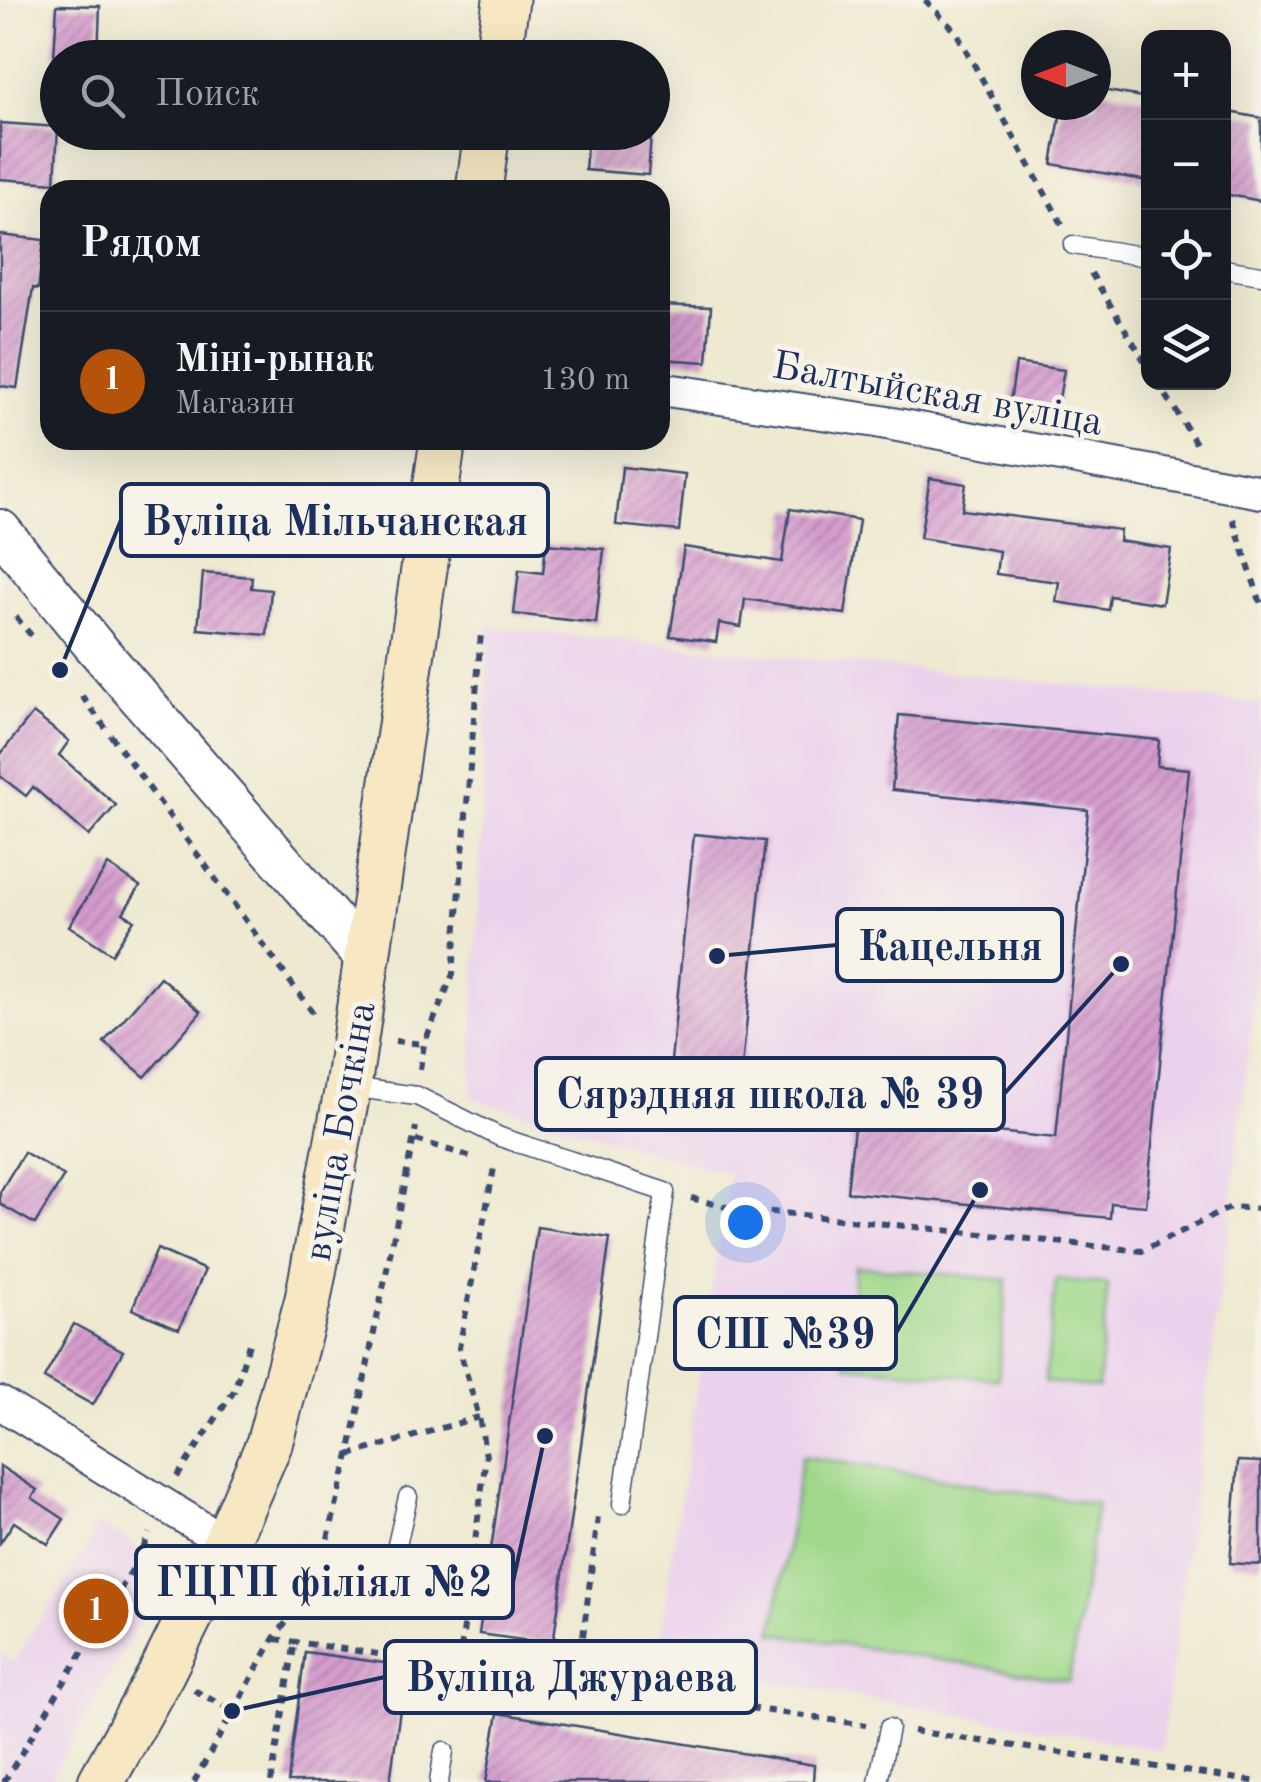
<!DOCTYPE html>
<html lang="ru">
<head>
<meta charset="utf-8">
<style>
	:root { --surface:#171b24; --page:#242831; --text:#f1f3f6; --muted:#9ea1a6; --line:#363941; --accent:#b45309 }
	body { margin:0; font-family:"Old Standard TT",serif; background:var(--page); color:var(--text) }
	.controls { position:absolute; right:30px; top:30px; display:grid; overflow:hidden; border-radius:20px; box-shadow:0 10px 40px #0002 }
	.controls button { width:90px; height:90px; display:grid; place-items:center; padding:0; border:0; border-bottom:2px solid var(--line); background:var(--surface); color:var(--text); font:50px sans-serif }
	.compass { position:absolute; left:1021px; top:30px; width:90px; height:90px; border-radius:50%; background:var(--surface); box-shadow:0 10px 40px #0002; rotate:270deg }
	.you { position:absolute; left:745px; top:1222px; width:35px; height:35px; margin:-25px; border:8px solid #fff; border-radius:50%; background:#1a73e8; box-shadow:0 0 0 15px #1a73e833 }
	.badge { display:grid; place-items:center; width:65px; height:65px; border-radius:50%; background:var(--accent); color:#fff; font-size:32px; font-weight:700 }
	.pin { position:absolute; translate:-50% -50%; border:5px solid #fff; box-shadow:0 2px 10px #0006 }
	.list { margin:0; padding:0; list-style:none }
	h2 { display:flex; justify-content:space-between; align-items:center; height:130px; margin:0; padding:0 40px; font-size:42px }
	h2 small { font-size:32px; font-weight:400; color:var(--muted) }
	.list li { display:grid; grid-template-columns:65px 1fr auto; gap:30px; align-items:center; box-sizing:border-box; height:140px; padding:0 40px; border-top:2px solid var(--line) }
	.list b { display:block; font-size:38px; white-space:nowrap }
	.list p { margin:0; font-size:32px; white-space:nowrap; color:var(--muted) }
	.list em { font-size:32px; font-style:normal; color:var(--muted) }
	.icon { flex:none; width:55px; height:55px; fill:none; stroke:currentColor; stroke-width:2; stroke-linecap:round; stroke-linejoin:round }
	.map { position:relative; flex:none; width:1261px; height:1782px; overflow:hidden }
	.search { position:absolute; background:var(--surface); box-shadow:0 10px 40px #0002; left:40px; top:40px; width:630px; height:110px; display:flex; align-items:center; gap:25px; box-sizing:border-box; padding:0 35px; border-radius:55px; color:var(--muted); font-size:38px }
	.panel { position:absolute; background:var(--surface); box-shadow:0 10px 40px #0002; left:40px; top:180px; width:630px; height:270px; border-radius:30px }
	.map>svg:first-child { display:block }
	.built { fill:#ead1ec }
	.pitch { fill:#9fd88a; stroke:#5d8474; stroke-width:2.5 }
	.building { fill:url(#building-hatch) }
	.lines { fill:none; stroke-linecap:round; stroke-linejoin:round }
	.service-casing { stroke:#3b4b6f; stroke-width:21 }
	.minor-casing { stroke:#3b4b6f; stroke-width:36 }
	.tertiary-casing { stroke:#3b4b6f; stroke-width:44 }
	.secondary-casing { stroke:#3b4b6f; stroke-width:49 }
	.path { stroke:#3b4b6f; stroke-width:6; stroke-dasharray:8 8; stroke-linecap:butt }
	.service { stroke:#fff; stroke-width:18 }
	.minor { stroke:#fff; stroke-width:32 }
	.tertiary { stroke:#fff; stroke-width:40 }
	.secondary { stroke:#f7e8c3; stroke-width:45 }
	.labels { text-anchor:middle; stroke-width:10; stroke-linejoin:round; paint-order:stroke }
	.street-label { font-size:40px; fill:#1b2f5e; stroke:#f7f3e8 }
	.leader { fill:none; stroke:#1b2f5e; stroke-width:4 }
	.callout-dot { fill:#1b2f5e; stroke:#f7f3e8; stroke-width:4 }
	.callout { fill:#f7f3e8; stroke:#1b2f5e; stroke-width:4 }
	.callout-label { font-size:42px; text-anchor:middle; font-weight:bold; fill:#1b2f5e }
</style>
</head>
<body>
<div class="map">
<svg width="1261" height="1782" viewBox="0 0 1261 1782">
	<defs>
		<pattern id="building-hatch" width="6" height="6" patternUnits="userSpaceOnUse" patternTransform="scale(2.5)"><rect width="6" height="6" fill="#d69dce"/><path d="M-1 1l2-2M0 6l6-6M5 7l2-2" fill="none" stroke="#ad80aa"/></pattern>
	</defs>
	<rect width="100%" height="100%" fill="#f7f3e8"/>
	<filter id="ink" filterUnits="userSpaceOnUse"><feTurbulence type="fractalNoise" baseFrequency=".01" numOctaves="2"/><feDisplacementMap in="SourceGraphic" scale="20" xChannelSelector="R" yChannelSelector="G"/><feConvolveMatrix kernelMatrix="1 2 1 2 8 2 1 2 1" color-interpolation-filters="sRGB"/></filter>
	<filter id="wash" filterUnits="userSpaceOnUse"><feTurbulence type="fractalNoise" baseFrequency=".0048" numOctaves="4" result="noise"/><feDisplacementMap in="SourceGraphic" scale="40" xChannelSelector="R" yChannelSelector="G"/><feGaussianBlur stdDeviation="2.25" result="paint"/><feColorMatrix in="noise" values="0 0 0 0 0 0 0 0 0 0 0 0 0 0 0 0 0 1.4 0 .05"/><feComposite in="paint" operator="in"/></filter>
	<g filter="url(#wash)">
		<rect width="100%" height="100%" fill="#eee9d0"/>
		<g class="built">
			<polygon points="489,627 1261,704 1261,935 1231,1207 1161,1750 656,1661 729,1174 471,1098"/>
			<polygon points="98,1523 171,1568 48,1782 0,1782 0,1654 13,1663 82,1556"/>
		</g>
		<g class="pitch">
			<polygon points="855,1266 1007,1280 998,1379 846,1365"/>
			<polygon points="1056,1279 1108,1284 1098,1388 1045,1382"/>
			<polygon points="802,1456 1097,1504 1069,1681 773,1633"/>
		</g>
		<g id="blocks">
			<g class="building">
				<polygon points="57,5 100,6 98,58 54,58"/>
				<polygon points="1096,89 1148,98 1148,181 1052,164 1062,105 1096,105"/>
				<polygon points="1224,111 1261,118 1261,201 1224,194"/>
				<polygon points="0,123 58,127 55,183 0,179"/>
				<polygon points="588,132 651,136 648,175 585,170"/>
				<polygon points="0,235 44,240 38,289 33,288 17,388 0,386"/>
				<polygon points="660,305 711,307 707,362 660,359"/>
				<polygon points="1016,363 1064,370 1055,422 1008,415"/>
				<polygon points="622,467 685,474 679,531 616,525"/>
				<polygon points="930,478 966,484 962,510 1120,530 1119,541 1171,549 1162,604 1110,596 1108,610 1056,602 1059,582 996,574 999,551 920,538"/>
				<polygon points="790,509 859,520 845,614 745,599 741,627 719,623 716,642 670,636 684,547 782,562"/>
				<polygon points="546,544 604,549 596,623 514,614 519,570 543,573"/>
				<polygon points="203,573 252,577 251,588 271,590 267,635 198,629"/>
				<polygon points="33,713 69,741 59,755 116,805 89,836 33,787 26,796 0,776 0,755"/>
				<polygon points="899,715 1159,740 1157,766 1189,769 1146,1206 1111,1203 1110,1218 847,1192 855,1118 1056,1138 1088,810 892,790"/>
				<polygon points="694,834 765,841 741,1077 670,1071"/>
				<polygon points="108,865 140,886 123,913 134,920 112,954 69,926"/>
				<polygon points="160,977 201,1012 145,1077 104,1042"/>
				<polygon points="24,1152 64,1176 35,1224 0,1204 0,1192"/>
				<polygon points="537,1227 610,1238 553,1644 479,1634"/>
				<polygon points="157,1249 205,1270 179,1329 132,1309"/>
				<polygon points="74,1324 123,1351 93,1405 44,1378"/>
				<polygon points="1238,1461 1261,1462 1261,1565 1230,1563"/>
				<polygon points="0,1466 37,1490 32,1498 64,1519 48,1544 14,1522 0,1543"/>
				<polygon points="305,1652 406,1666 390,1782 288,1782"/>
				<polygon points="498,1713 814,1765 813,1782 486,1782"/>
			</g>
		</g>
	</g>
	<g filter="url(#ink)">
		<use href="#blocks" fill-opacity="0" stroke="#3b4b6f" stroke-width="2.5"/>
		<g class="lines">
			<g class="service-casing">
				<g id="service">
					<polyline points="1073,245 1148,257"/>
					<polyline points="1224,269 1261,275"/>
					<polyline points="349,1087 417,1096 500,1137 665,1192 622,1504"/>
					<polyline points="228,1544 318,1581 390,1575 408,1497"/>
					<polyline points="439,1782 444,1751"/>
					<polyline points="878,1782 889,1728"/>
				</g>
			</g>
			<g class="minor-casing">
				<g id="minor">
					<polyline points="660,389 876,421 1261,492"/>
					<polyline points="0,1403 226,1543"/>
				</g>
			</g>
			<g class="tertiary-casing">
				<polyline id="tertiary" points="0,530 93,644 367,960"/>
			</g>
			<g class="secondary-casing">
				<g id="secondary">
					<polyline points="498,58 506,0"/>
					<polyline points="479,190 487,132"/>
					<polyline points="101,1782 162,1672 226,1543 269,1444 308,1299 348,1087 443,440"/>
				</g>
			</g>
			<g class="path">
				<polyline points="925,0 956,32 1062,224"/>
				<polyline points="1091,273 1148,367"/>
				<polyline points="1158,382 1197,445"/>
				<polyline points="1233,519 1261,604"/>
				<polyline points="16,617 35,640"/>
				<polyline points="82,696 316,1017"/>
				<polyline points="395,1041 424,1044"/>
				<polyline points="420,1069 424,1044 453,974 481,633"/>
				<polyline points="416,1140 472,1157"/>
				<polyline points="691,1198 726,1207 1142,1251 1231,1207 1261,1209"/>
				<polyline points="349,1455 479,1417"/>
				<polyline points="177,1477 234,1391 249,1344"/>
				<polyline points="324,1554 349,1455 416,1127"/>
				<polyline points="275,1639 866,1725"/>
				<polyline points="459,1665 486,1456 479,1417 459,1348 495,1163"/>
				<polyline points="577,1684 598,1517"/>
				<polyline points="194,1690 232,1711"/>
				<polyline points="913,1731 1259,1782"/>
				<polyline points="4,1782 141,1555 149,1533"/>
				<polyline points="194,1782 274,1638 303,1601"/>
				<polyline points="271,1782 295,1641"/>
			</g>
			<use href="#service" class="service"/>
			<use href="#minor" class="minor"/>
			<use href="#tertiary" class="tertiary"/>
			<use href="#secondary" class="secondary"/>
		</g>
	</g>
	<g class="labels">
		<g class="street-label">
			<text transform="translate(938 392) rotate(10)" y="14">Балтыйская вуліца</text>
			<text transform="translate(338 1131) rotate(-80)" y="14">вуліца Бочкіна</text>
		</g>
	</g>
	<path class="leader" d="M60 670L121 520M717 956L837 945M1121 964L1004 1094M980 1190L896 1333M545 1436L513 1582M232 1711L385 1677"/>
	<g class="callout-dot">
		<circle cx="60" cy="670" r="10"/>
		<circle cx="717" cy="956" r="10"/>
		<circle cx="1121" cy="964" r="10"/>
		<circle cx="980" cy="1190" r="10"/>
		<circle cx="545" cy="1436" r="10"/>
		<circle cx="232" cy="1711" r="10"/>
	</g>
	<g class="callout">
		<rect x="121" y="484" width="427" height="72" rx="10"/>
		<rect x="837" y="909" width="225" height="72" rx="10"/>
		<rect x="536" y="1058" width="468" height="72" rx="10"/>
		<rect x="675" y="1297" width="221" height="72" rx="10"/>
		<rect x="136" y="1546" width="377" height="72" rx="10"/>
		<rect x="385" y="1641" width="371" height="72" rx="10"/>
	</g>
	<g class="callout-label">
		<text x="335" y="535">Вуліца Мільчанская</text>
		<text x="950" y="960">Кацельня</text>
		<text x="770" y="1108">Сярэдняя школа № 39</text>
		<text x="785" y="1348">СШ №39</text>
		<text x="324" y="1596">ГЦГП філіял №2</text>
		<text x="571" y="1691">Вуліца Джураева</text>
	</g>
</svg>
<div class="controls">
<button>+</button>
<button>−</button>
<button><svg class="icon" aria-label="locate" viewBox="0 0 24 24"><circle cx="12" cy="12" r="6"/><path d="M12 2v4M12 18v4M2 12h4M18 12h4"/></svg></button>
<button><svg class="icon" aria-label="layers" viewBox="0 0 24 24"><path d="M12 4l9 5-9 5-9-5zM3 14l9 5 9-5"/></svg></button>
</div>
<svg class="compass" viewBox="-18 -18 36 36"><path d="M0-13l5 13h-10z" fill="#e53935"/><path d="M0 13l5-13h-10z" fill="#9ea1a6"/></svg>
<div class="you"></div>
<div class="pin badge" style="left:96px;top:1611px">1</div>
<div class="search"><svg class="icon" aria-label="search" viewBox="0 0 24 24"><circle cx="10" cy="10" r="6"/><path d="M15 15l6 6"/></svg>Поиск</div>
<section class="panel">
<h2>Рядом<small></small></h2>
<ul class="list">
<li><span class="badge">1</span><div><b>Міні-рынак</b><p>Магазин</p></div><em>130 m</em></li>
</ul>
</section>
</div>
</body>
</html>
